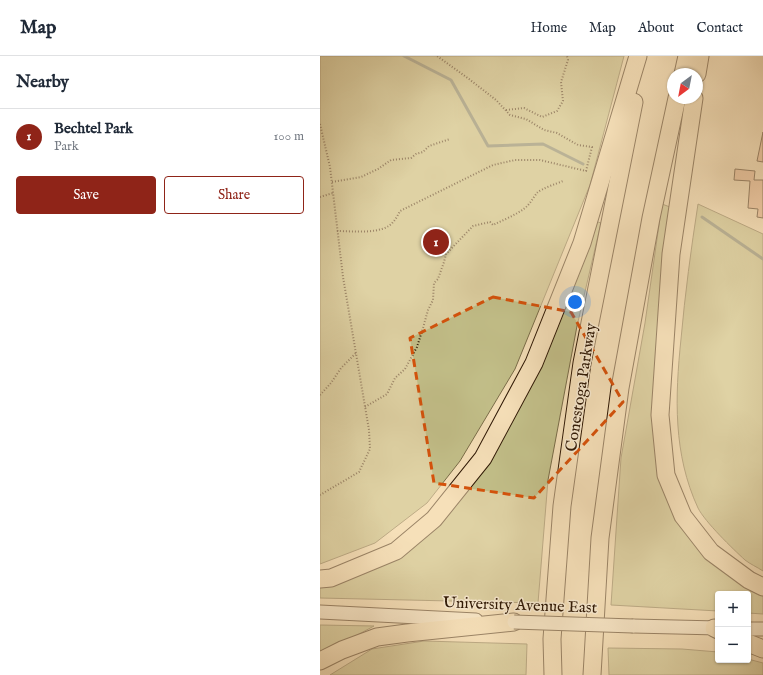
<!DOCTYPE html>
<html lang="en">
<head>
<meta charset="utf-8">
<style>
	:root { --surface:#fff; --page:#f2f2f3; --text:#1f2937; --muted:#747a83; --line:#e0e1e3; --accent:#8f2418 }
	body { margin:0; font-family:"IM FELL English",serif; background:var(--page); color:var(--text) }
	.controls { position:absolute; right:12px; bottom:12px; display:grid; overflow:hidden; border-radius:4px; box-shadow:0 1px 3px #0004 }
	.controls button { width:36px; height:36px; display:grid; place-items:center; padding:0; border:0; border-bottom:1px solid var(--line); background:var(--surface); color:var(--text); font:20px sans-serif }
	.compass { position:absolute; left:347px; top:12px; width:36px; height:36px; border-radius:50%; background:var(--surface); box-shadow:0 1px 3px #0004; rotate:212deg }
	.you { position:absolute; left:255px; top:246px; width:14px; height:14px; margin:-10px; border:3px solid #fff; border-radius:50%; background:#1a73e8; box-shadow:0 0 0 6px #1a73e833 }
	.badge { display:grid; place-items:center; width:26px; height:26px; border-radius:50%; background:var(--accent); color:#fff; font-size:13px; font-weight:700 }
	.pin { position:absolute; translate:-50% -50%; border:2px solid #fff; box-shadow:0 1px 4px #0006 }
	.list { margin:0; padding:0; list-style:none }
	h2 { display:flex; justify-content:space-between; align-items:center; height:52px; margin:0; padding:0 16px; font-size:17px }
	h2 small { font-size:13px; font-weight:400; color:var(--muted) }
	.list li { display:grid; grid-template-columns:26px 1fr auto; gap:12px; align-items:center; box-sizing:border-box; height:56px; padding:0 16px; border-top:1px solid var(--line) }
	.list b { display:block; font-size:15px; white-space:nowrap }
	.list p { margin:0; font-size:13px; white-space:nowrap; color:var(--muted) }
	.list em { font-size:13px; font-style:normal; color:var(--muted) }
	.actions { display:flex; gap:8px; padding:12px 16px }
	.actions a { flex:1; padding:9px 0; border:1px solid var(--accent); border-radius:4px; text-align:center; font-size:14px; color:var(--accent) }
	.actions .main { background:var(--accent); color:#fff }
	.map { position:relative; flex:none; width:443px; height:619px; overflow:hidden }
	header { display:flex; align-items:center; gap:24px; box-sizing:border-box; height:56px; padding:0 20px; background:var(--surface); border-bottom:1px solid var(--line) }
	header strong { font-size:19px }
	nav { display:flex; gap:22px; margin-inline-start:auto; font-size:14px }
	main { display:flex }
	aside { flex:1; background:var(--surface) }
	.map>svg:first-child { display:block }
	.green { fill:#c3c08a; stroke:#796c48 }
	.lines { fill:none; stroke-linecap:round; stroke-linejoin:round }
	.stream { stroke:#717b6b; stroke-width:3 }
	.building { fill:#ebb591; stroke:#2f1805 }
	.secondary-casing { stroke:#2f1805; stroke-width:15 }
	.motorway-casing { stroke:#2f1805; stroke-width:19 }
	.path { stroke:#2f1805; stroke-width:2; stroke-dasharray:1 2; stroke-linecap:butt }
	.secondary { stroke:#f9ebd2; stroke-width:13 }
	.motorway { stroke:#f6e0b9; stroke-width:17 }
	.secondary-bridge-casing { stroke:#2f1805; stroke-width:15; stroke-linecap:butt }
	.secondary-bridge { stroke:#f9ebd2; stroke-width:13 }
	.marked { fill:none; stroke:#d6520b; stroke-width:3; stroke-dasharray:8 5; stroke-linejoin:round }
	.labels { text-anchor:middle; stroke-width:3; stroke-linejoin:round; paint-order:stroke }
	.street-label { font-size:16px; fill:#2f1805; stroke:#f9ebd2 }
</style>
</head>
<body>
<header>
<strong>Map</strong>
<nav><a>Home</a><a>Map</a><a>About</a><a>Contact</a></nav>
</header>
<main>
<aside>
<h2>Nearby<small></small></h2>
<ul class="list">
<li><span class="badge">1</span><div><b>Bechtel Park</b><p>Park</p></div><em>100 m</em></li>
</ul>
<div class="actions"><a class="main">Save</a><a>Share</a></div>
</aside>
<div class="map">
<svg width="443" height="619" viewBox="0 0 443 619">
	<rect width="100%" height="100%" fill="#f6e0b9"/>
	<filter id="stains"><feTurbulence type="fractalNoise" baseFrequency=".005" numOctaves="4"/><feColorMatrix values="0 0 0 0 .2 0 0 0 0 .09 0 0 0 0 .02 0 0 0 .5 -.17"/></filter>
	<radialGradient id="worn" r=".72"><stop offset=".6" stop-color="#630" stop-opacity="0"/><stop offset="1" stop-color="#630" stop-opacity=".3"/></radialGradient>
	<g class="green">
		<polygon points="0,0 304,0 270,129 195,313 140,405 107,447 55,487 0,508"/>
		<polygon points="342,148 350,151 340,418 429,533 443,539 443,558 428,557 428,538 398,538 398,555 291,549 301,402 325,267"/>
		<path d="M378 148 443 178V515C437 511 430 508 425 504 413 493 385 466 378 452 353 398 355 341 361 283 365 238 371 193 378 148Z"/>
		<polygon points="275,165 281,167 257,270 228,424 218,547 0,542 0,529 77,500 160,414"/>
		<polygon points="0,569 54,570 0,599"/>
		<polygon points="104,585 207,588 206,619 10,619 52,593"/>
		<polygon points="288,592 362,593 398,596 398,604 428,604 428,603 443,607 443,619 289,619"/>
	</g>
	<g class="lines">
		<g class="stream">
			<polyline points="84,0 131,24 168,90 223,88 263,108"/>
			<polyline points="382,161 443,203"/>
		</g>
	</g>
	<g class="building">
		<polygon points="443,76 443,106 437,105"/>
		<polygon points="415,113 435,115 434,124 443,124 443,162 437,161 438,153 428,152 430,125 414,124"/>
	</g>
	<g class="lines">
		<g class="secondary-casing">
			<g id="secondary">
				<polyline points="0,556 156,564"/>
				<polyline points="313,570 398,572"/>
				<polyline points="428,573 443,573"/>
			</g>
		</g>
		<g class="motorway-casing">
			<g id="motorway">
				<polyline points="363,18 367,0"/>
				<polyline points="377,18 380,0"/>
				<polyline points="374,42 351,198 340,359 346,419 363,460 391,496 429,524 443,531"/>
				<polyline points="0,523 11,522 76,495 114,463 163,402 214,307 262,187 318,0"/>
				<polyline points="394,572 398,574"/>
				<polyline points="428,587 443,593"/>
				<polyline points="0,605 22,594 57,581 87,577 194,566"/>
				<polyline points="233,619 232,583 242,450 262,307 314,46"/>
				<polyline points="272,619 280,482 300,332 331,162 357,42"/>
			</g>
		</g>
		<g class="path">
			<polyline points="186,54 204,52 222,61 237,55 243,45 241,26 248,4 247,0"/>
			<polyline points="0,68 10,111 23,221 49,374 50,393 39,416 0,439"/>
			<polyline points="12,126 41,121 58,113 71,104 91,102 96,98 103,96 109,90 130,83"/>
			<polyline points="0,141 13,137"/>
			<path d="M17 175C33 175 63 179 73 166 76 163 78 159 80 155L173 109 195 104H220L266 115 272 91 258 89 237 77 224 74 206 63 190 59 176 44 149 23 117 0"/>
			<polyline points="0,339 11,327 21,312 36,297"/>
			<path d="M45 351 67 338 75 322 85 313 97 291 103 272 108 254 113 244 114 227 118 223 124 206 126 198 153 170 170 166 173 169C183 164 196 159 205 152 210 148 213 142 217 137 222 132 236 128 243 125"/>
		</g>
		<use href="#secondary" class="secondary"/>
		<use href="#motorway" class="motorway"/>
		<g class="secondary-bridge-casing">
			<polyline id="secondary-bridge" points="194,566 313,570"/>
		</g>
		<use href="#secondary-bridge" class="secondary-bridge"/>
	</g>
	<path d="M0 0H443V619H0ZM173 241 251 256 303 346 214 442 114 427 90 282Z" fill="#f6e0b9" fill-opacity=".55" fill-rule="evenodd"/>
	<path class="marked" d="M173 241 251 256 303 346 214 442 114 427 90 282Z"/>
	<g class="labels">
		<g class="street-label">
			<text transform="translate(260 331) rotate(-81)" y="6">Conestoga Parkway</text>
			<text transform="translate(200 548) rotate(2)" y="6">University Avenue East</text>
		</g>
	</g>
	<rect width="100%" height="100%" filter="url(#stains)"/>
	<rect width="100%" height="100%" fill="url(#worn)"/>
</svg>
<div class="controls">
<button>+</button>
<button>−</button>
</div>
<svg class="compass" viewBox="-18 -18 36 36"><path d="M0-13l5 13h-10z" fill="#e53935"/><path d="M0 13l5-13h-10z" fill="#747a83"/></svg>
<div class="you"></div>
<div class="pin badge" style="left:116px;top:186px">1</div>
</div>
</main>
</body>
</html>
